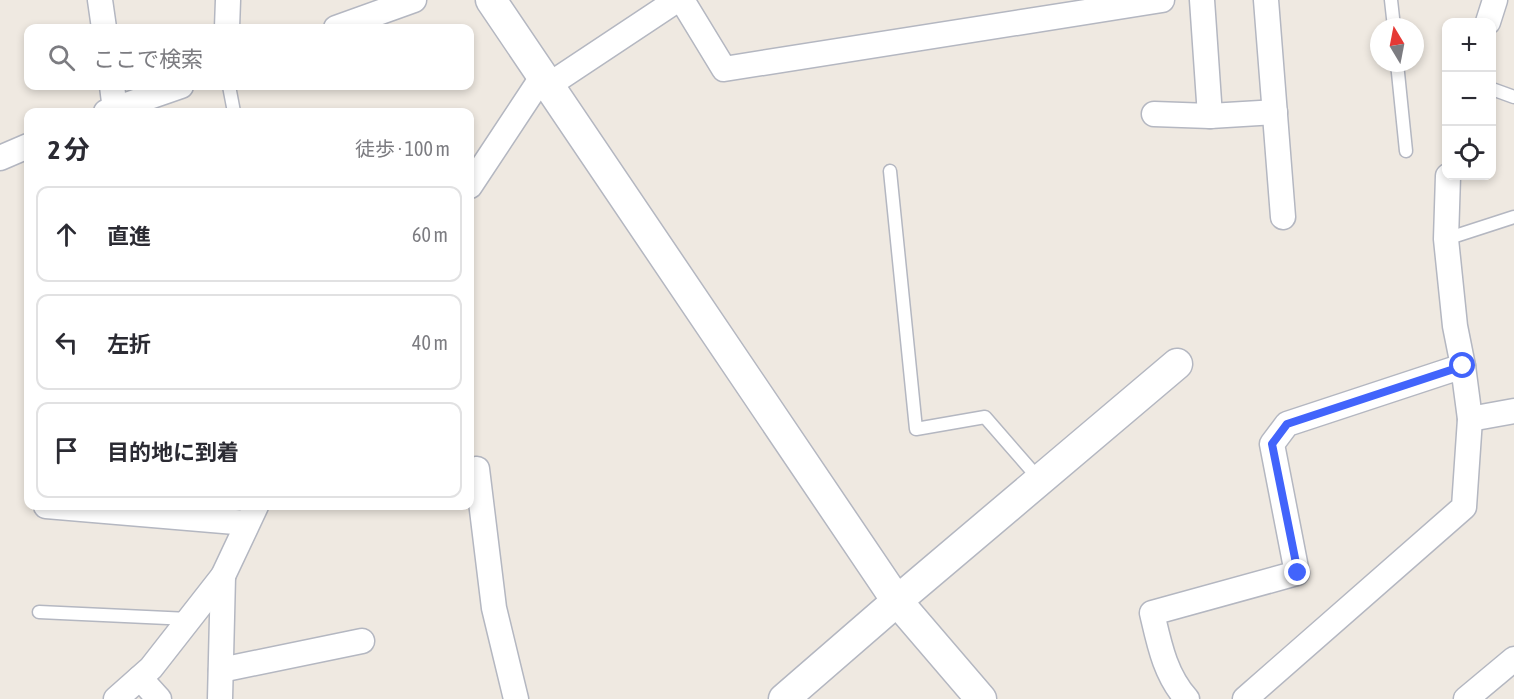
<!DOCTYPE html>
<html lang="ja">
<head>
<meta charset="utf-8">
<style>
	:root { --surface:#fff; --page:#f2f2f3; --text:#2b2b33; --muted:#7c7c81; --line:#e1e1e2 }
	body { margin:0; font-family:"Asap Condensed","Noto Sans JP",sans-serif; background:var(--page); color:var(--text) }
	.controls { position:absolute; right:18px; top:18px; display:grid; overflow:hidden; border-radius:12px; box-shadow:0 3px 9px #0003 }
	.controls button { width:54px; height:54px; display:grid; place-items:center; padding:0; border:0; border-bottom:2px solid var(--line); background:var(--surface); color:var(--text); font:30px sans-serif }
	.compass { position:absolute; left:1370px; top:18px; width:54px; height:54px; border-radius:50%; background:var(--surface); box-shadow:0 3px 9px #0003; rotate:350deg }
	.stop { position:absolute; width:18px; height:18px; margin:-14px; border:4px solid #4264fb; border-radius:50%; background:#fff }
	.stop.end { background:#4264fb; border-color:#fff; box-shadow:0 2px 6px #0008 }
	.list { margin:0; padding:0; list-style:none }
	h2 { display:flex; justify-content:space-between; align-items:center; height:78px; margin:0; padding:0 24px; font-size:26px }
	h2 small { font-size:20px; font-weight:400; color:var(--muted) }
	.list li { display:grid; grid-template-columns:39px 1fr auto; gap:18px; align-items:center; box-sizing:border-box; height:96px; margin:0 12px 12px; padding:0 12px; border:2px solid var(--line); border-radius:12px }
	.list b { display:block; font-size:22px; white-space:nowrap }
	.list em { font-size:20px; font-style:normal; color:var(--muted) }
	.icon { flex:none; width:33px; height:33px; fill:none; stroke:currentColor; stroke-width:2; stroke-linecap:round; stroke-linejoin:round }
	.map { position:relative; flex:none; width:1514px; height:699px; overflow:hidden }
	.search { position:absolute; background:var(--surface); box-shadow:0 3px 9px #0003; left:24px; top:24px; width:450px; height:66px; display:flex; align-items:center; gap:15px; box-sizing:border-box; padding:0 21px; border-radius:12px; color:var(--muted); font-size:22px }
	.panel { position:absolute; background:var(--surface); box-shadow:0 3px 9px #0003; left:24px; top:108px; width:450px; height:402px; border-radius:12px }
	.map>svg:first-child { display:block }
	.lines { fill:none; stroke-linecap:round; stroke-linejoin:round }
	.service-casing { stroke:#b4b7c1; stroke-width:15 }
	.minor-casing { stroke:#b4b7c1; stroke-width:27 }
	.tertiary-casing { stroke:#b4b7c1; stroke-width:33 }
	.service { stroke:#fff; stroke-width:12 }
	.minor { stroke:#fff; stroke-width:24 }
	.tertiary { stroke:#fff; stroke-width:30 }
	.route { stroke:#4264fb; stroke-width:8 }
</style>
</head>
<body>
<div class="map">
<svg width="1514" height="699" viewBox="0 0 1514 699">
	<rect width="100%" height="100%" fill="#efe9e1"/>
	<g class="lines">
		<g class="service-casing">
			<g id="service">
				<polyline points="1391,0 1394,27"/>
				<polyline points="1397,63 1406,151"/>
				<polyline points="229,86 234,112"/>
				<polyline points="1492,89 1514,97"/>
				<polyline points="890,171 916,429 985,417 1039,479"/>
				<polyline points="1446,239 1514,217"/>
				<polyline points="39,612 189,619"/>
			</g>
		</g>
		<g class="minor-casing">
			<g id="minor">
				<polyline points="100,0 104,28"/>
				<polyline points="682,0 724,69 1162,0"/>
				<polyline points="1202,0 1210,116"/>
				<polyline points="1266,0 1283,217"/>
				<polyline points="1488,22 1495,0"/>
				<polyline points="227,28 228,0"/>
				<polyline points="336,28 414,0"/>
				<polyline points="549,85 677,0"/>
				<polyline points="112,86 115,110"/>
				<polyline points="106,112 181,86"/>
				<polyline points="1154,114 1210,116 1275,112"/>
				<polyline points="0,158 28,146"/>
				<polyline points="1448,176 1446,239 1455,326 1463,366"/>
				<polyline points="470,186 542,77"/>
				<polyline points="1470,419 1514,411"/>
				<polyline points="477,469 494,608 516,699"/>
				<polyline points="46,506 247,523"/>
				<polyline points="221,670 362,641"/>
				<polyline points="140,678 159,699"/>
				<polyline points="116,699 151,668 223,576 256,506"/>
				<polyline points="220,699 223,576"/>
				<path d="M1187 699C1165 675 1159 643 1152 613L1297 573 1272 444 1287 424 1463 366 1470 419 1464 507 1245 699"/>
				<polyline points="1466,699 1514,659"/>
			</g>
		</g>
		<g class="tertiary-casing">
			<g id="tertiary">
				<polyline points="491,0 897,601 981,699"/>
				<polyline points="784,699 897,601 1177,364"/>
			</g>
		</g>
		<use href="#service" class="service"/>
		<use href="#minor" class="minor"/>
		<use href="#tertiary" class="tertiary"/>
	</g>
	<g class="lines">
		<polyline class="route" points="1298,573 1272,444 1287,424 1463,366"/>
	</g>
</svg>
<div class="controls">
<button>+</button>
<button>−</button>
<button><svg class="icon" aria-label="locate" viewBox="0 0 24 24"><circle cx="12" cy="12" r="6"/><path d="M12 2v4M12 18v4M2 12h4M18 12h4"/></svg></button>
</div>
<svg class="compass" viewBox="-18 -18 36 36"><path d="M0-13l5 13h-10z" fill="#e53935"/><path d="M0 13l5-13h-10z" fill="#7c7c81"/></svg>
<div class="stop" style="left:1463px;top:366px"></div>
<div class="stop end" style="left:1298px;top:573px"></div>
<div class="search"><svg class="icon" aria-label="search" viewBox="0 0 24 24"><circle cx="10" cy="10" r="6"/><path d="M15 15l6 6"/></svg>ここで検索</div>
<section class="panel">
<h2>2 分<small>徒歩 · 100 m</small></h2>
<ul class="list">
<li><svg class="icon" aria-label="ahead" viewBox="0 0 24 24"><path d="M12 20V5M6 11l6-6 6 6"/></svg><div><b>直進</b></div><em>60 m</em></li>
<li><svg class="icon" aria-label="left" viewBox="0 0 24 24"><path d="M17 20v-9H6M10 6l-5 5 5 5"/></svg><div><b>左折</b></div><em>40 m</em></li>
<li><svg class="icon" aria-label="arrive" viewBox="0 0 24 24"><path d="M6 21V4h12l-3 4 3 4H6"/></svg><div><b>目的地に到着</b></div></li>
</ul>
</section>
</div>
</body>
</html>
